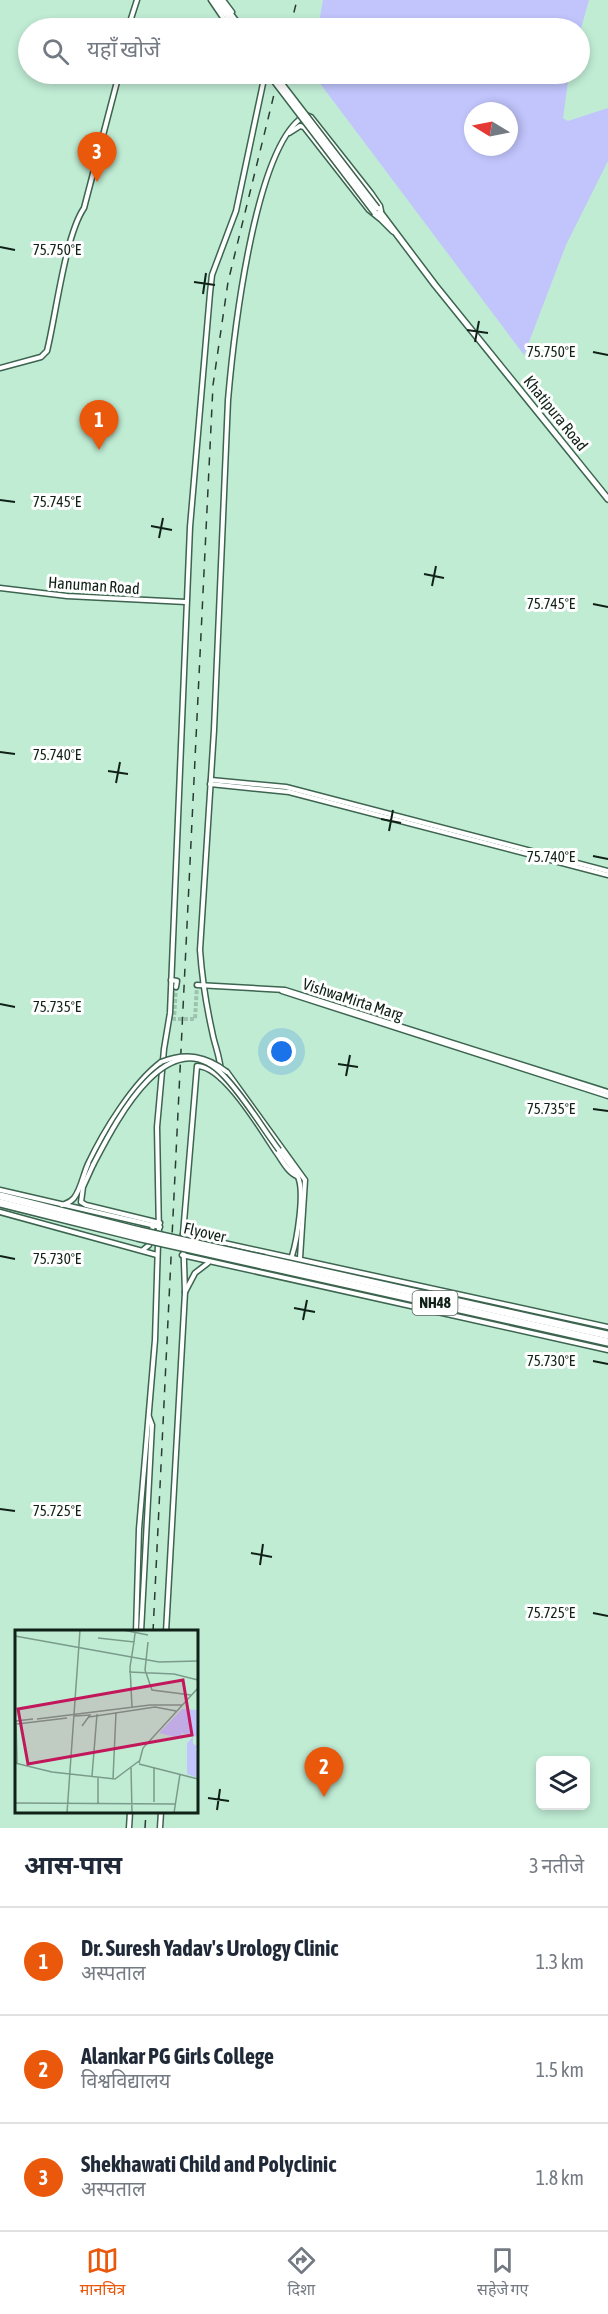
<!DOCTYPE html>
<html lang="hi">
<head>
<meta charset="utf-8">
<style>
	:root { --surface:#fff; --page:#f6f6f7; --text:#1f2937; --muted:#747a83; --line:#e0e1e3; --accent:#ea580c }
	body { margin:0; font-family:"Asap Condensed","Noto Sans Devanagari",sans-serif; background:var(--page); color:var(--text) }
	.controls { position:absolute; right:18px; bottom:18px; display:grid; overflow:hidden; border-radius:9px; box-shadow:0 3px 9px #0003 }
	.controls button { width:54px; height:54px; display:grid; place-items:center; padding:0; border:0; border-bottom:2px solid var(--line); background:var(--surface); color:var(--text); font:30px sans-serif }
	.compass { position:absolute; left:464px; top:102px; width:54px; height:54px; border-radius:50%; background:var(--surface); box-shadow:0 3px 9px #0003; rotate:280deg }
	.you { position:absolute; left:282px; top:1052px; width:21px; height:21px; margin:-15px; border:4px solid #fff; border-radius:50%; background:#1a73e8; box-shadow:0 0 0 9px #1a73e833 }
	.badge { display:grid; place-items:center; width:39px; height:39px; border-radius:50%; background:var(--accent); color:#fff; font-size:20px; font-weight:700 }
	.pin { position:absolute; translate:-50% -50px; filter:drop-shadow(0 2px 3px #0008) }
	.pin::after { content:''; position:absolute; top:32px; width:21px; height:18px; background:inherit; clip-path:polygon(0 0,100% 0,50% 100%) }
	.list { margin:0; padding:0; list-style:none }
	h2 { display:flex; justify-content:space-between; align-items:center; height:78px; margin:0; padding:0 24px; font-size:26px }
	h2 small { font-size:20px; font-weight:400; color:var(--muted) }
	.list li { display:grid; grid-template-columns:39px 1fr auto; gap:18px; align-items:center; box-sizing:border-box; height:108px; padding:0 24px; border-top:2px solid var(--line) }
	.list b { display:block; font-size:22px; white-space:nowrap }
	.list p { margin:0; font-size:20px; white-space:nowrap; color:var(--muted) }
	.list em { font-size:20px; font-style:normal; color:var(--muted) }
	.icon { flex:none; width:33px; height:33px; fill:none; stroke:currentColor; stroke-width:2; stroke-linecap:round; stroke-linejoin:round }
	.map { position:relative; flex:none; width:608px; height:1828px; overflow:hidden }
	.search { position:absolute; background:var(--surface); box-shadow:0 3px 9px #0003; left:18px; right:18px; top:18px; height:66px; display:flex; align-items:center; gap:15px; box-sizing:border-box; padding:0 21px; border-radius:33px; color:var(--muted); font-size:22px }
	.sheet { height:402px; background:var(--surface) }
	nav { display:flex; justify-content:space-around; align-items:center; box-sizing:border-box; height:84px; border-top:2px solid var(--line); background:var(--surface); font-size:16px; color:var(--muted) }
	nav a { display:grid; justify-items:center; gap:3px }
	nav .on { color:var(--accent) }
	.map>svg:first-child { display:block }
	.green { fill:#c1c5fc; fill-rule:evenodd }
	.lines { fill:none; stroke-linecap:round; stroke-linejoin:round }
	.minor-tunnel { stroke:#9dc3ae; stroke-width:4; stroke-dasharray:4 2; stroke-linecap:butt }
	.minor-casing { stroke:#3c644f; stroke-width:7 }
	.major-casing { stroke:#3c644f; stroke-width:8 }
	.highway-casing { stroke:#3c644f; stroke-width:10 }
	.minor { stroke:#fff; stroke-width:4 }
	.major { stroke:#fff; stroke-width:5 }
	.highway { stroke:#fff; stroke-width:7 }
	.rail { stroke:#283d32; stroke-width:1.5; stroke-dasharray:8 8; stroke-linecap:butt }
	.minor-bridge-casing { stroke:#3c644f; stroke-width:7; stroke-linecap:butt }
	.major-bridge-casing { stroke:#3c644f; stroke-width:8; stroke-linecap:butt }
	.highway-bridge-casing { stroke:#3c644f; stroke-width:10; stroke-linecap:butt }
	.minor-bridge { stroke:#fff; stroke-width:4 }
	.major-bridge { stroke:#fff; stroke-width:5 }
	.highway-bridge { stroke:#fff; stroke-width:7 }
	.ticks { fill:none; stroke:#102118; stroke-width:2 }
	.labels { text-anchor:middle; stroke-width:6; stroke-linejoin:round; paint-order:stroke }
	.shield { fill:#fff; stroke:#58645d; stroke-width:1.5 }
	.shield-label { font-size:15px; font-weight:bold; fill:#102118 }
	.street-label { font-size:16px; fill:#102118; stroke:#fff }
	.inset-road { fill:none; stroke:#7a9b89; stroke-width:1.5 }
	.view { fill:#c2185b; fill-opacity:0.15; stroke:#c2185b; stroke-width:3 }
	.inset-edge { fill:none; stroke:#102118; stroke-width:3 }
	.ticks-label { font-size:15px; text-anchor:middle; fill:#102118; stroke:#fff; stroke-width:6; stroke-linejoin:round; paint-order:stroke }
</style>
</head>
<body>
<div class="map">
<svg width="608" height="1828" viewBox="0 0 608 1828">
	<rect width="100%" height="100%" fill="#c0ecd4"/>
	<g class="green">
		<polygon points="323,0 589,0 580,32 580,28 318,28"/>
		<path d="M313 74H569L563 118 568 121 608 108V161L566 245 524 355ZM473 111H509V147H473Z"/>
	</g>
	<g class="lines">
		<polyline class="minor-tunnel" points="176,987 174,1019 195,1019 197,985"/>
		<g class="minor-casing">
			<g id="minor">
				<polyline points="211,0 230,28"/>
				<polyline points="223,0 232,12"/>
				<polyline points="128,28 137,0"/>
				<polyline points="289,133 300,126 304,127 369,210 379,218"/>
				<path d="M0 368 41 357 47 351C56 315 65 236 84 208L119 74"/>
				<polyline points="0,588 67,596 186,602"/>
				<polyline points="211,780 286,787 608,871"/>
				<polyline points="210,784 289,792 608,875"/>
				<polyline points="171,980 177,981 176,987"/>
				<polyline points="197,985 285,990 608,1092"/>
				<polyline points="282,991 608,1096"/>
				<polyline points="227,1072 305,1180 300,1258"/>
				<path d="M221 1078C222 1060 215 1048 212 1031 206 1004 202 978 200 950L214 730 228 400C233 342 254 142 306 115L311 117 371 193 380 206 381 211"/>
				<path d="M279 1150C285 1159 293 1168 298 1177 305 1192 297 1240 292 1256"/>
				<polyline points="93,1165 83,1187 81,1202 86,1205 160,1223"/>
				<polyline points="0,1190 160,1227"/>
				<path d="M62 1205C67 1203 70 1203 74 1198 81 1189 83 1175 88 1164 103 1132 133 1083 161 1062"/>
				<polyline points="0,1212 157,1255"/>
				<polyline points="183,1234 608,1327"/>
				<polyline points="159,1235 157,1127 164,1049 170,1013 190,527 210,293 212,275 236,211 265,74"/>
				<polyline points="143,1250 149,1245 153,1225"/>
				<polyline points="182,1255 608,1350"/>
				<polyline points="185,1292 195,1273 208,1263"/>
				<polyline points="136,1632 139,1529 155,1340 158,1243"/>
				<polyline points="141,1632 152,1425 149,1417"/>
				<path d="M166 1632 185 1292 183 1234 197 1066C224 1066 261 1130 276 1152 282 1160 288 1173 297 1176"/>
				<polyline points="129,1828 130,1812"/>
				<polyline points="160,1828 161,1812"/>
			</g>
		</g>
		<g class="major-casing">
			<g id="major">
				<polyline points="215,0 236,28"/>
				<polyline points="220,0 241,28"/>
				<polyline points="377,208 435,285 608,499"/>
				<polyline points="375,213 393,231"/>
			</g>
		</g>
		<g class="highway-casing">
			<g id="highway">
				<polyline points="0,1196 139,1231"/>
				<polyline points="0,1203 137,1237"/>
				<polyline points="265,1259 608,1335"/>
				<polyline points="262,1265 608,1342"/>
			</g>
		</g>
		<use href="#minor" class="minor"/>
		<use href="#major" class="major"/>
		<use href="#highway" class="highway"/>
		<g class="rail">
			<polyline points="290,28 297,0"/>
			<polyline points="153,1632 213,385 228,282 279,74"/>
			<polyline points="145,1828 146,1812"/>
		</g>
		<g class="minor-bridge-casing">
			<g id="minor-bridge">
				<path d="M161 1062C186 1052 206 1056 227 1072"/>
				<path d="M93 1165C114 1125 168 1016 224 1076 245 1098 261 1126 279 1150"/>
			</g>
		</g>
		<g class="major-bridge-casing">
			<g id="major-bridge">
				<polyline points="269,74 375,213"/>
				<polyline points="274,74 377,208"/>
			</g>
		</g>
		<g class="highway-bridge-casing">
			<g id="highway-bridge">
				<polyline points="139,1231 265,1259"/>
				<polyline points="137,1237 262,1265"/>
			</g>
		</g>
		<use href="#minor-bridge" class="minor-bridge"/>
		<use href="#major-bridge" class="major-bridge"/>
		<use href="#highway-bridge" class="highway-bridge"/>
	</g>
	<path class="ticks" d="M0 247 15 250M194 282 215 285M203 294 206 273M467 330 488 333M475 342 479 321M593 352 608 355M0 500 15 502M151 526 172 530M159 538 163 518M424 574 444 578M432 586 436 566M593 604 608 607M0 752 15 754M108 771 128 774M116 783 120 762M381 819 401 823M389 831 393 810M593 856 608 859M0 1004 15 1007M338 1064 358 1067M346 1076 350 1055M593 1109 608 1111M0 1256 15 1259M294 1308 315 1312M303 1320 307 1300M593 1361 608 1364M0 1509 15 1511M251 1553 272 1557M260 1565 263 1544M593 1613 608 1616M208 1798 229 1801M217 1810 220 1789"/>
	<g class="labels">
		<rect class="shield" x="412.5" y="1291" width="45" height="24" rx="4.5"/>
		<g class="shield-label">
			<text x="435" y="1308">NH48</text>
		</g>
		<g class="street-label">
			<text transform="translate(556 413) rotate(51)" y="6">Khatipura Road</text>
			<text transform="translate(94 585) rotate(4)" y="6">Hanuman Road</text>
			<text transform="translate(353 999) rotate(18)" y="6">VishwaMirta Marg</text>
			<text transform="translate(205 1232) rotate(13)" y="6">Flyover</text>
		</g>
	</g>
	<g transform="translate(15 1630)">
		<rect width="183" height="183" fill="#c0ecd4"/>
		<path d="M167 79 183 80V107L166 103 168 109 144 103ZM178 107V114L183 116 180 120 183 122V148L172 144V113Z" fill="#c1c5fc"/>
		<path class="inset-road" d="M108 0 133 5M0 6 144 32 183 31M83 8 119 12 120 3M133 12 130 40 137 60 176 65M114 42 159 44 183 50M117 77 115 37 119 12M59 86 75 85 67 96M74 87 140 77 161 81M22 89 135 75H167M2 94 52 88M0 133 37 142 100 149 124 131M2 133 1 91 18 89M124 133 128 118 183 58M124 134 183 149M116 137 117 183M139 137V172M77 146 82 84M83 148V174M98 149 101 82M0 173 160 174M52 183 65 0M159 183 165 144"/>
		<path class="view" d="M168 50 177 105 13 134 3 79Z"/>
		<rect width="183" height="183" class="inset-edge"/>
	</g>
	<g class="ticks-label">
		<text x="57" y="255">75.750°E</text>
		<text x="551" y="357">75.750°E</text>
		<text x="57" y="507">75.745°E</text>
		<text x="551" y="609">75.745°E</text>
		<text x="57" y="760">75.740°E</text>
		<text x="551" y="862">75.740°E</text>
		<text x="57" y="1012">75.735°E</text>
		<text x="551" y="1114">75.735°E</text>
		<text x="57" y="1264">75.730°E</text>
		<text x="551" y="1366">75.730°E</text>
		<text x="57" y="1516">75.725°E</text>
		<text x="551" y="1618">75.725°E</text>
	</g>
</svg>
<div class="controls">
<button><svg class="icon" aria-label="layers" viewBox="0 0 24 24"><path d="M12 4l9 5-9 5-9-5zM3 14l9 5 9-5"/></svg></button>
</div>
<svg class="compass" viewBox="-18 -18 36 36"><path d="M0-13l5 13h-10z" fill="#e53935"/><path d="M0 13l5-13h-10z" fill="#747a83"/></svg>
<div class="you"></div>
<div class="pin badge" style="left:99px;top:450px">1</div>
<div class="pin badge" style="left:324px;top:1797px">2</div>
<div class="pin badge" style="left:97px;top:182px">3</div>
<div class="search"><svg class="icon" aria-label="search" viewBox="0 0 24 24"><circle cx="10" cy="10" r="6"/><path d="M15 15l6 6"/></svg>यहाँ खोजें</div>
</div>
<section class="sheet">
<h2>आस-पास<small>3 नतीजे</small></h2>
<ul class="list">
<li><span class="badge">1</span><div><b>Dr. Suresh Yadav's Urology Clinic</b><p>अस्पताल</p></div><em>1.3 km</em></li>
<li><span class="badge">2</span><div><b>Alankar PG Girls College</b><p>विश्वविद्यालय</p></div><em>1.5 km</em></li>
<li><span class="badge">3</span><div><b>Shekhawati Child and Polyclinic</b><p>अस्पताल</p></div><em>1.8 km</em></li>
</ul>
</section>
<nav>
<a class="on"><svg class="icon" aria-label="map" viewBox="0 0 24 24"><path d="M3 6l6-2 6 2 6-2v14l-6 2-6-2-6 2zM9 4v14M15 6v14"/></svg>मानचित्र</a>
<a><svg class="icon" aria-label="directions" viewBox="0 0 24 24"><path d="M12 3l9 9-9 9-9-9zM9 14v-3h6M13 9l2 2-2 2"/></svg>दिशा</a>
<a><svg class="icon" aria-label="saved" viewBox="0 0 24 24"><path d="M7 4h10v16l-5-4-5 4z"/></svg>सहेजे गए</a>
</nav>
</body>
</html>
